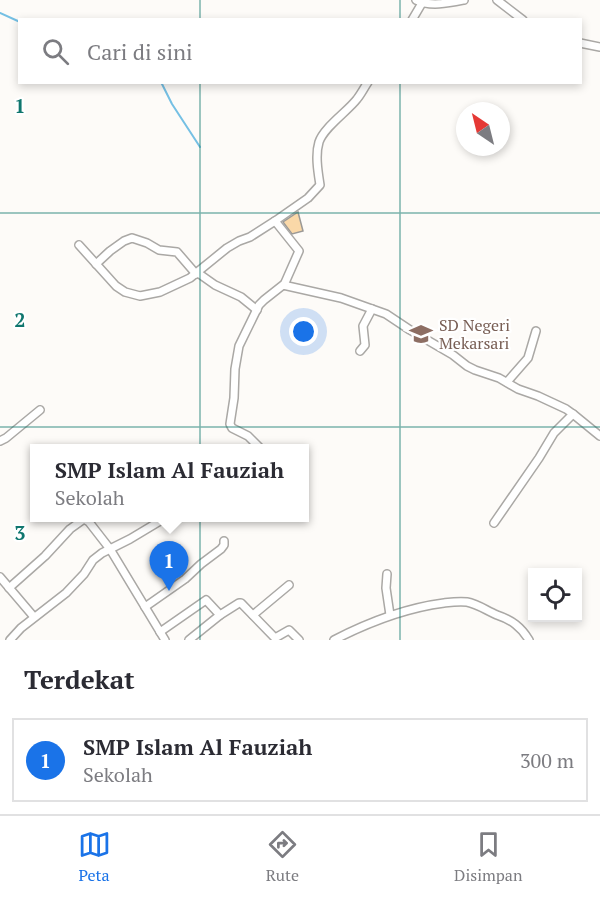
<!DOCTYPE html>
<html lang="id">
<head>
<meta charset="utf-8">
<style>
	:root { --surface:#fff; --page:#f2f2f3; --text:#2b2b33; --muted:#7c7c81; --line:#e1e1e2; --accent:#1a73e8 }
	body { margin:0; font-family:"PT Serif",serif; background:var(--page); color:var(--text) }
	.controls { position:absolute; right:18px; bottom:18px; display:grid; overflow:hidden; border-radius:0px; box-shadow:0 3px 9px #0003 }
	.controls button { width:54px; height:54px; display:grid; place-items:center; padding:0; border:0; border-bottom:2px solid var(--line); background:var(--surface); color:var(--text); font:30px sans-serif }
	.compass { position:absolute; left:456px; top:102px; width:54px; height:54px; border-radius:50%; background:var(--surface); box-shadow:0 3px 9px #0003; rotate:325deg }
	.you { position:absolute; left:304px; top:332px; width:21px; height:21px; margin:-15px; border:4px solid #fff; border-radius:50%; background:#1a73e8; box-shadow:0 0 0 9px #1a73e833 }
	.badge { display:grid; place-items:center; width:39px; height:39px; border-radius:50%; background:var(--accent); color:#fff; font-size:20px; font-weight:700 }
	.pin { position:absolute; translate:-50% -50px; filter:drop-shadow(0 2px 3px #0008) }
	.pin::after { content:''; position:absolute; top:32px; width:21px; height:18px; background:inherit; clip-path:polygon(0 0,100% 0,50% 100%) }
	.popup { position:absolute; left:30px; top:444px; width:279px; height:78px; box-sizing:border-box; display:grid; place-content:center; border-radius:0px; background:var(--surface); filter:drop-shadow(0 2px 4px #0005); font-size:20px; white-space:nowrap; color:var(--muted) }
	.popup b { font-size:22px; color:var(--text) }
	.popup::after { content:''; position:absolute; left:50%; top:100%; margin-left:-12px; border:12px solid transparent; border-top-color:var(--surface) }
	.list { margin:0; padding:0; list-style:none }
	h2 { display:flex; justify-content:space-between; align-items:center; height:78px; margin:0; padding:0 24px; font-size:26px }
	h2 small { font-size:20px; font-weight:400; color:var(--muted) }
	.list li { display:grid; grid-template-columns:39px 1fr auto; gap:18px; align-items:center; box-sizing:border-box; height:84px; margin:0 12px 12px; padding:0 12px; border:2px solid var(--line); border-radius:0px }
	.list b { display:block; font-size:22px; white-space:nowrap }
	.list p { margin:0; font-size:20px; white-space:nowrap; color:var(--muted) }
	.list em { font-size:20px; font-style:normal; color:var(--muted) }
	.icon { flex:none; width:33px; height:33px; fill:none; stroke:currentColor; stroke-width:2; stroke-linecap:round; stroke-linejoin:round }
	.map { position:relative; flex:none; width:600px; height:640px; overflow:hidden }
	.search { position:absolute; background:var(--surface); box-shadow:0 3px 9px #0003; left:18px; right:18px; top:18px; height:66px; display:flex; align-items:center; gap:15px; box-sizing:border-box; padding:0 21px; border-radius:0px; color:var(--muted); font-size:22px }
	.sheet { height:174px; background:var(--surface) }
	nav { display:flex; justify-content:space-around; align-items:center; box-sizing:border-box; height:84px; border-top:2px solid var(--line); background:var(--surface); font-size:16px; color:var(--muted) }
	nav a { display:grid; justify-items:center; gap:3px }
	nav .on { color:var(--accent) }
	.map>svg:first-child { display:block }
	.lines { fill:none; stroke-linecap:round; stroke-linejoin:round }
	.stream { stroke:#75c0e4; stroke-width:2 }
	.building { fill:#fad8a8; stroke:#9b9996; stroke-width:1.5 }
	.street-casing { stroke:#aaa8a5; stroke-width:10 }
	.street { stroke:#fff; stroke-width:7 }
	.grid { fill:none; stroke:#0f766e; stroke-width:1.5; stroke-opacity:0.55 }
	.labels { text-anchor:middle; stroke-width:4.5; stroke-linejoin:round; paint-order:stroke }
	.education-label { font-size:16px; fill:#785e54; stroke:#fff; text-anchor:start }
	.grid-label { font-size:20px; text-anchor:middle; font-weight:bold; fill:#0f766e; stroke:#fff; stroke-width:4.5; stroke-linejoin:round; paint-order:stroke }
</style>
</head>
<body>
<div class="map">
<svg width="600" height="640" viewBox="0 0 600 640">
	<rect width="100%" height="100%" fill="#fdfbf8"/>
	<g class="lines">
		<g class="stream">
			<polyline points="0,13 20,22"/>
			<polyline points="161,82 172,104 200,147"/>
		</g>
	</g>
	<polygon class="building" points="298,212 303,231 292,234 283,222"/>
	<g class="lines">
		<g class="street-casing">
			<g id="street">
				<path d="M416 0C430 7 449 3 464 0"/>
				<polyline points="497,0 523,20"/>
				<polyline points="412,20 422,3"/>
				<polyline points="580,43 600,47"/>
				<polyline points="79,245 116,286 125,292 140,296 160,292 190,278 227,248 239,241 250,237 275,221"/>
				<polyline points="96,264 110,251 124,241 132,238 147,243 159,250 177,252 196,274"/>
				<polyline points="198,273 215,285 241,297 257,310"/>
				<path d="M284 285 299 251 275 221 308 198 320 185C318 172 315 155 319 142 324 127 348 111 357 99 361 94 364 88 368 82"/>
				<polyline points="360,351 365,345 363,326 372,309"/>
				<polyline points="507,382 528,358 536,331"/>
				<polyline points="0,441 6,438 40,410"/>
				<polyline points="260,448 248,436 232,428 230,424 234,398 235,369 239,346 259,305 264,300 283,285 341,298 386,314 410,330 453,355 467,366 475,370 499,378 518,389 538,396 566,409 573,414 600,436"/>
				<polyline points="494,523 539,458 554,433 573,414"/>
				<polyline points="387,574 386,588 390,615"/>
				<polyline points="0,577 34,617"/>
				<polyline points="9,588 45,556 70,529 84,519 89,522 110,549 165,640"/>
				<polyline points="145,607 185,579 201,564 221,549 224,545 224,541"/>
				<polyline points="253,615 289,585"/>
				<polyline points="160,632 206,600 220,615 239,603 241,603 275,638 289,630 299,640"/>
				<polyline points="10,640 21,628 66,593 84,574 93,560 102,553 130,539 165,518"/>
				<polyline points="189,640 220,615"/>
				<path d="M334 640C369 622 405 608 444 603 452 602 459 601 467 602 478 604 487 611 497 615 512 620 521 627 529 640"/>
			</g>
		</g>
		<use href="#street" class="street"/>
	</g>
	<path class="grid" d="M200 0V20M400 0V20M200 82V640M400 82V640M0 213H600M0 427H600"/>
	<defs>
		<g id="school-bare" transform="scale(1.8)"><path d="M0-5L7-2L0 1L-7-2ZM-4 1L0 2.5L4 1V4Q0 6-4 4Z" fill="#8d6e63" stroke="#fff" stroke-width="2.5" paint-order="stroke"/></g>
	</defs>
	<g fill-rule="evenodd">
		<use href="#school-bare" x="421" y="334"/>
	</g>
	<g class="labels">
		<g class="education-label">
			<text x="439" y="331">SD Negeri<tspan x="439" dy="18">Mekarsari</tspan></text>
		</g>
	</g>
	<g class="grid-label">
		<text x="20" y="113">1</text>
		<text x="20" y="327">2</text>
		<text x="20" y="540">3</text>
	</g>
</svg>
<div class="controls">
<button><svg class="icon" aria-label="locate" viewBox="0 0 24 24"><circle cx="12" cy="12" r="6"/><path d="M12 2v4M12 18v4M2 12h4M18 12h4"/></svg></button>
</div>
<svg class="compass" viewBox="-18 -18 36 36"><path d="M0-13l5 13h-10z" fill="#e53935"/><path d="M0 13l5-13h-10z" fill="#7c7c81"/></svg>
<div class="you"></div>
<div class="pin badge" style="left:169px;top:591px">1</div>
<div class="popup"><b>SMP Islam Al Fauziah</b>Sekolah</div>
<div class="search"><svg class="icon" aria-label="search" viewBox="0 0 24 24"><circle cx="10" cy="10" r="6"/><path d="M15 15l6 6"/></svg>Cari di sini</div>
</div>
<section class="sheet">
<h2>Terdekat<small></small></h2>
<ul class="list">
<li><span class="badge">1</span><div><b>SMP Islam Al Fauziah</b><p>Sekolah</p></div><em>300 m</em></li>
</ul>
</section>
<nav>
<a class="on"><svg class="icon" aria-label="map" viewBox="0 0 24 24"><path d="M3 6l6-2 6 2 6-2v14l-6 2-6-2-6 2zM9 4v14M15 6v14"/></svg>Peta</a>
<a><svg class="icon" aria-label="directions" viewBox="0 0 24 24"><path d="M12 3l9 9-9 9-9-9zM9 14v-3h6M13 9l2 2-2 2"/></svg>Rute</a>
<a><svg class="icon" aria-label="saved" viewBox="0 0 24 24"><path d="M7 4h10v16l-5-4-5 4z"/></svg>Disimpan</a>
</nav>
</body>
</html>
